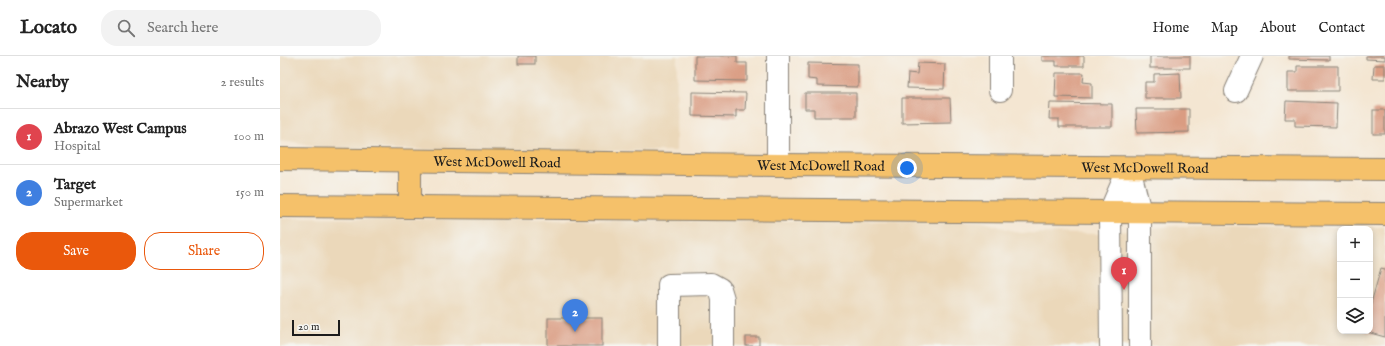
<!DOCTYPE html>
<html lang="en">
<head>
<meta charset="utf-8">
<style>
	:root { --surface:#fff; --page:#f2f2f2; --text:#222; --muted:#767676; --line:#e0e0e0; --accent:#ea580c }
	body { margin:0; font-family:"IM FELL English",serif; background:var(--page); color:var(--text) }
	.controls { position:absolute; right:12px; bottom:12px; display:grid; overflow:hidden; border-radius:8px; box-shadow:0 2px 6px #0003 }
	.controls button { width:36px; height:36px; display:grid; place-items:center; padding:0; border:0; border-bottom:1px solid var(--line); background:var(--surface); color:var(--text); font:20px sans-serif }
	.scale { position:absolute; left:12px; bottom:10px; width:48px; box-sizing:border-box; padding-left:4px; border:2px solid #1c1c1c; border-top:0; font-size:11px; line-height:14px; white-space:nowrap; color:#1c1c1c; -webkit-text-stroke:3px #f6f6f2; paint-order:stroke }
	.you { position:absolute; left:627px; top:112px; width:14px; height:14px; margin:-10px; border:3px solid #fff; border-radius:50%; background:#1a73e8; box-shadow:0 0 0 6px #1a73e833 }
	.badge { display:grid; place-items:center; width:26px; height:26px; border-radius:50%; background:var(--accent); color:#fff; font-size:13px; font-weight:700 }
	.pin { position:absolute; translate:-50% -33px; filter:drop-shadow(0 1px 2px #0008) }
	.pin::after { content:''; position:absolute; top:21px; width:14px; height:12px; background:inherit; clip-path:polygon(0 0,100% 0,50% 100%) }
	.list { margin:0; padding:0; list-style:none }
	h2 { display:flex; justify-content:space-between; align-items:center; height:52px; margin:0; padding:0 16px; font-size:17px }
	h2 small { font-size:13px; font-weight:400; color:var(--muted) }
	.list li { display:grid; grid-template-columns:26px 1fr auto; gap:12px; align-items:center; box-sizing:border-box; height:56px; padding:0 16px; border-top:1px solid var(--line) }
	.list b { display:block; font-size:15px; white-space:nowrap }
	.list p { margin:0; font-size:13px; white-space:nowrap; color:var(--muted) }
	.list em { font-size:13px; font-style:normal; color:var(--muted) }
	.actions { display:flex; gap:8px; padding:12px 16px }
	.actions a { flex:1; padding:9px 0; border:1px solid var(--accent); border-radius:16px; text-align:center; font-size:14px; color:var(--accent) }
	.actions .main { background:var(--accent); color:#fff }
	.icon { flex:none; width:22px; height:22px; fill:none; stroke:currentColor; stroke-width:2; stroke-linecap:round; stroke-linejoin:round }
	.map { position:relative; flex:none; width:1105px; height:290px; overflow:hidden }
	header { display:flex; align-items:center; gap:24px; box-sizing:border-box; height:56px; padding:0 20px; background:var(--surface); border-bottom:1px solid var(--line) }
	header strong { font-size:19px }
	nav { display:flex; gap:22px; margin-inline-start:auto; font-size:14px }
	.search { width:280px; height:36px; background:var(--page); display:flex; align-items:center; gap:10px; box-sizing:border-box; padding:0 14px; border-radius:16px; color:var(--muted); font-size:15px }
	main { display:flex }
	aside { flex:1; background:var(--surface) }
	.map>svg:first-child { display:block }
	.built { fill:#ebd8ba; fill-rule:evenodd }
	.building { fill:#da9c82 }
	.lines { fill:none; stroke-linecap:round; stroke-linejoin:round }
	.minor-casing { stroke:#888177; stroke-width:24 }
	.major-casing { stroke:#888177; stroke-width:24 }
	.minor { stroke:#fff; stroke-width:22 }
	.major { stroke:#f5c16b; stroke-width:22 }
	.labels { text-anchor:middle; stroke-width:3; stroke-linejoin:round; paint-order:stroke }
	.street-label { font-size:14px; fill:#1c1c1c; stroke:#f6f6f2 }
</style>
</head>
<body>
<header>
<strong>Locato</strong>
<div class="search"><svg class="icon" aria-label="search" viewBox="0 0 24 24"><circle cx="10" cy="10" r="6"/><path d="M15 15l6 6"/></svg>Search here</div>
<nav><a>Home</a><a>Map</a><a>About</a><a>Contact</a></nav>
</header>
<main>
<aside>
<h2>Nearby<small>2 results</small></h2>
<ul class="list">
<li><span class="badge" style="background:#e0444e">1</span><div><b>Abrazo West Campus</b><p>Hospital</p></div><em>100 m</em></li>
<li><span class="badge" style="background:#3f7fe0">2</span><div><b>Target</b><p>Supermarket</p></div><em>150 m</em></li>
</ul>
<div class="actions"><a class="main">Save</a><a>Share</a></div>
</aside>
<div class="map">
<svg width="1105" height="290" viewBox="0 0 1105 290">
	<rect width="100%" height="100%" fill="#f6f6f2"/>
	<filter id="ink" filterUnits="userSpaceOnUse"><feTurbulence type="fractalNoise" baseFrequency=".025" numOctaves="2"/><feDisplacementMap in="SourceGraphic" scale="8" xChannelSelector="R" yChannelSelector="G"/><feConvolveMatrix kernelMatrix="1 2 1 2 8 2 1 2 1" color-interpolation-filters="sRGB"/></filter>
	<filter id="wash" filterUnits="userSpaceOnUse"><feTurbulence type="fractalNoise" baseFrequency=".012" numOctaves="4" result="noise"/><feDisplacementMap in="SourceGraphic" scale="16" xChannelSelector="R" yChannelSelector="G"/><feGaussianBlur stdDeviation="0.9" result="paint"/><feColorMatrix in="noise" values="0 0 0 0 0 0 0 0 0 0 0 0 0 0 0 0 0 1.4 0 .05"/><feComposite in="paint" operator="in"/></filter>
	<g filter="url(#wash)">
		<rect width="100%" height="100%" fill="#f4e6d2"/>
		<g class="built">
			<polygon points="0,0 397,0 396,95 53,93 9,85 0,85"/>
			<path d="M0 162 404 165H701L740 177 821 178 891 170 1105 171V290H0ZM1060 173H1090V275H1060Z"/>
		</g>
		<g id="blocks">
			<g class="building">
				<rect x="238" y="0" width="17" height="8"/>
				<polygon points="415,0 457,0 457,7 467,7 467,25 415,24"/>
				<polygon points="762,0 804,0 804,10 776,10 776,5 762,5"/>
				<rect x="870" y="0" width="40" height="12"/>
				<polygon points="1009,0 1049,0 1049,4 1009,3"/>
				<polygon points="1086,0 1105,0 1105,4 1086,3"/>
				<polygon points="528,7 578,8 578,31 537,30 537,24 528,23"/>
				<polygon points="638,7 665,8 664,33 627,32 628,17 637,18"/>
				<polygon points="1094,9 1105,9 1105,23 1093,23"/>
				<polygon points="1017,10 1058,10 1058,35 1008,35 1008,16 1017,16"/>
				<polygon points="776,17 804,17 803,26 812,27 812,42 775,41"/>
				<polygon points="900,17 901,42 865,42 865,26 874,26 874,18"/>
				<polygon points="412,36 466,37 465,54 456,54 456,61 412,60"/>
				<polygon points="525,37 576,37 576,61 534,61 534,53 525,53"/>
				<polygon points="622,42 670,42 671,66 622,67"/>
				<polygon points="1006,45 1057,47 1056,71 1015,70 1015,63 1005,63"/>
				<polygon points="770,47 832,48 832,71 779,71 779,63 769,63"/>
				<polygon points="856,53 909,53 909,76 857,77"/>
				<rect x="1093" y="54" width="12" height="24"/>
				<polygon points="1101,212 1105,213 1105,281 1083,275 1090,275 1090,251"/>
				<rect x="268" y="262" width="54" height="28"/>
				<rect x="466" y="281" width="13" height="9"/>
			</g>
		</g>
	</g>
	<g filter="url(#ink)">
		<use href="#blocks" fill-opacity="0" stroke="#888177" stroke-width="1"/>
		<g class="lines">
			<g class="minor-casing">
				<g id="minor">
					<polyline points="720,0 720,34"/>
					<polyline points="956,35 972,0"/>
					<polyline points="498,109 498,0"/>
					<polyline points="849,112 860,156 860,290"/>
					<polyline points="389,290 389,229 431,228 440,233 443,243 443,290"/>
					<polyline points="831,290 830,156 849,112"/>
				</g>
			</g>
			<g class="major-casing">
				<g id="major">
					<path id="s1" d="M0 103 498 109 1105 113"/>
					<polyline points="130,105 130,151"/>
					<polyline points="0,150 1105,158"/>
				</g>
			</g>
			<use href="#minor" class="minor"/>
			<use href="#major" class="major"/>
		</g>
	</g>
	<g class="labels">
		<g class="street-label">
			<text dy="5" stroke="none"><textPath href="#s1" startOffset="217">West McDowell Road</textPath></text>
			<text dy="5" stroke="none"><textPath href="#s1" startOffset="541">West McDowell Road</textPath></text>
			<text dy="5" stroke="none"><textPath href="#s1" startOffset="865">West McDowell Road</textPath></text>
		</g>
	</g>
</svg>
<div class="controls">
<button>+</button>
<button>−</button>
<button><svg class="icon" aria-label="layers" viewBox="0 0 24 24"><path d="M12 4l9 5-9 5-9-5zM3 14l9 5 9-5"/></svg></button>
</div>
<div class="scale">20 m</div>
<div class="you"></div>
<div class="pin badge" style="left:844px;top:234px;background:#e0444e">1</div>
<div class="pin badge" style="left:295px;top:276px;background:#3f7fe0">2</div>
</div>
</main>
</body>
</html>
